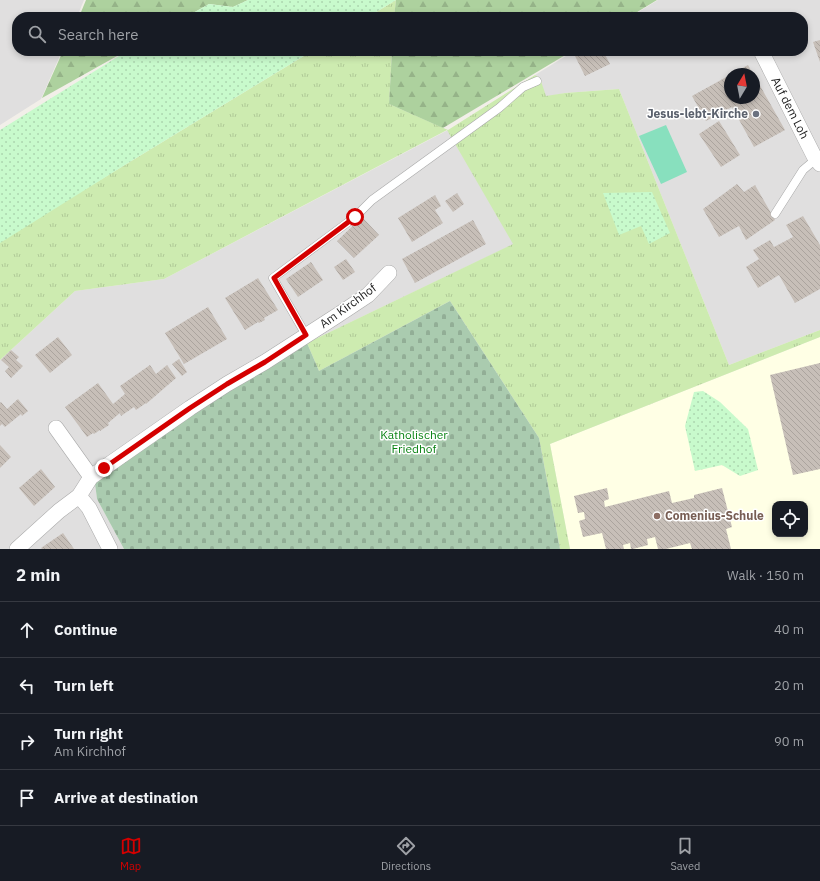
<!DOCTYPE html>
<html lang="en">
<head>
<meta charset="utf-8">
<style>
	:root { --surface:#171b24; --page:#20242c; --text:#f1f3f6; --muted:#9ea1a6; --line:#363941; --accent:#d40000 }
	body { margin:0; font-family:"IBM Plex Sans",sans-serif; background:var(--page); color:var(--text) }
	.controls { position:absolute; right:12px; bottom:12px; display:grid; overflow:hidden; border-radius:8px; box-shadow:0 2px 6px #0003 }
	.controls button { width:36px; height:36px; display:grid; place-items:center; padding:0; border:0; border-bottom:1px solid var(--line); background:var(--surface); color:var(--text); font:20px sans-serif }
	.compass { position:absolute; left:724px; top:68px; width:36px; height:36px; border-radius:50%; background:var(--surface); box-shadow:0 2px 6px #0003; rotate:10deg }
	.stop { position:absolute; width:12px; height:12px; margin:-9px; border:3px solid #d40000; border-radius:50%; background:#fff }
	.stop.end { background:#d40000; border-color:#fff; box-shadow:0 1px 4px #0008 }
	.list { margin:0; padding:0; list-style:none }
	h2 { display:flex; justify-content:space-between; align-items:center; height:52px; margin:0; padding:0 16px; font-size:17px }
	h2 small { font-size:13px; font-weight:400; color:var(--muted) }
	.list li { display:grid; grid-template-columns:26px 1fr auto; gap:12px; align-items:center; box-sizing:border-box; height:56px; padding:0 16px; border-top:1px solid var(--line) }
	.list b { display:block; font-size:15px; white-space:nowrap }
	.list p { margin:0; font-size:13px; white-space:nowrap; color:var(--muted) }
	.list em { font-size:13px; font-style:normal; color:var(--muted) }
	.icon { flex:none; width:22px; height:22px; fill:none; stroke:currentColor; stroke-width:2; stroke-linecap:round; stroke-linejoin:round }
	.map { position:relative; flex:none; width:820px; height:549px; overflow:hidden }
	.search { position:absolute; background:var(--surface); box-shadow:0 2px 6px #0003; left:12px; right:12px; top:12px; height:44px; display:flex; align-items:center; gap:10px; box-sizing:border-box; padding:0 14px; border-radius:16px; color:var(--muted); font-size:15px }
	.sheet { height:276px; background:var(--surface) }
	nav { display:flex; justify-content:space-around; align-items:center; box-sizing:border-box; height:56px; border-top:1px solid var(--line); background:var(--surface); font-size:11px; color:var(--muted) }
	nav a { display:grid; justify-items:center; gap:2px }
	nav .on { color:var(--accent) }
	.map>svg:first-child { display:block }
	.residential { fill:#e0dfdf; fill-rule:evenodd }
	.education { fill:#ffffe5; fill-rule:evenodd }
	.grass { fill:url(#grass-tufts) }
	.forest { fill:url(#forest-firs) }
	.cemetery { fill:url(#cemetery-stones) }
	.park { fill:url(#park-dots) }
	.pitch { fill:#88e0be }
	.building { fill:url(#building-back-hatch) }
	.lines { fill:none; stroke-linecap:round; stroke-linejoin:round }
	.service-casing { stroke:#a9a9a9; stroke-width:9 }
	.minor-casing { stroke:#a9a9a9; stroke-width:16 }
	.service { stroke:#fff; stroke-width:8 }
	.minor { stroke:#fff; stroke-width:15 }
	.route { stroke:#d40000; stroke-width:5 }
	.worship-dot { fill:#6b7280; stroke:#fff; stroke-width:1.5 }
	.education-dot { fill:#8d6e63; stroke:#fff; stroke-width:1.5 }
	.labels { text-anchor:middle; stroke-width:3; stroke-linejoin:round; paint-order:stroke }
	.street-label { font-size:12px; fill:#222; stroke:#fff }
	.worship-label { font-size:12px; font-weight:bold; fill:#5b616d; stroke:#fff; text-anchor:end }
	.park-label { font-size:12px; fill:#0c8416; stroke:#fff }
	.education-label { font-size:12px; font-weight:bold; fill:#785e54; stroke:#fff; text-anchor:start }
</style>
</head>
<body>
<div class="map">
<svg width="820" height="549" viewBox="0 0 820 549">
	<defs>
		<pattern id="grass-tufts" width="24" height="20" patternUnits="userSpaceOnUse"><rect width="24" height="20" fill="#cdebb0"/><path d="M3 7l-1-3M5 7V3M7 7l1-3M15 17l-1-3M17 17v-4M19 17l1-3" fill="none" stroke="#b0c997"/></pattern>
		<pattern id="forest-firs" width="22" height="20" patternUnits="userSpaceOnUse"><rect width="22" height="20" fill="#add19e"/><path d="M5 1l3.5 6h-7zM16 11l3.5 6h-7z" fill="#95b388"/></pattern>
		<pattern id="cemetery-stones" width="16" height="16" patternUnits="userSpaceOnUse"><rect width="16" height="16" fill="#aacbaf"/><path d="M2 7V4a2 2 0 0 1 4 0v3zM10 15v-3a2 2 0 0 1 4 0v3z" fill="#92ae96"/></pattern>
		<pattern id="park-dots" width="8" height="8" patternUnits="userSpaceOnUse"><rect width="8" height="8" fill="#c8facc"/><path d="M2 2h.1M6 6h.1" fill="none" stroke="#acd6af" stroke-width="1.8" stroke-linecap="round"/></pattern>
		<pattern id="building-back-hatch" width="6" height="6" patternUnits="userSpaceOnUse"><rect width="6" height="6" fill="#c7bfb8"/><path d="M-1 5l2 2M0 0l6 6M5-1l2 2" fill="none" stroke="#aba49e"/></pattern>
	</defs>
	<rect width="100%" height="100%" fill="#f2efe9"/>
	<g class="residential">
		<polygon points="0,0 84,0 77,17 17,17 17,51 62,51 41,99 0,125"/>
		<path d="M658 0H820V330L729 365 619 89 565 93 545 97 540 78 535 75 574 51H803V17H630ZM730 74H754V98H730Z"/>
		<polygon points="448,130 514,244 307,343 96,492 97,499 124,549 0,549 0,360 75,291 164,279"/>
	</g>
	<path class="education" d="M820 337V549H570L550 444ZM775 504H805V534H775Z"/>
	<g class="grass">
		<polygon points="396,0 394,17 368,17"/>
		<polygon points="312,51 392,51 389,104 448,130 535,75 540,78 546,96 565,93 619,89 729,365 820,330 820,337 550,444 570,549 560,549 539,438 450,301 319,371 307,343 513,244 447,130 164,279 75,291 0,360 0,241"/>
	</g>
	<g class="forest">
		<polygon points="86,0 248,0 233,7 209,4 186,17 79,17"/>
		<polygon points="396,0 657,0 629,17 394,17"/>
		<polygon points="63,51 126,51 42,98"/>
		<polygon points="392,51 572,51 443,128 389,104"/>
	</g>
	<polygon class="cemetery" points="450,301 539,438 560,549 124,549 97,499 95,483 203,405 307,343 319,371"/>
	<g class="park">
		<polygon points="248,0 396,0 368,17 186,17 209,4 233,7"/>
		<polygon points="127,51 312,51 128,163 0,243 0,130"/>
		<polygon points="652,192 670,233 649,244 641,226 619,235 603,193"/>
		<polygon points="703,391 720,402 748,429 758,470 740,476 722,465 695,471 685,426 694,392"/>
	</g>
	<polygon class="pitch" points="666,125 687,172 661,184 639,136"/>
	<g class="building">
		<polygon points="820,40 820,62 813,42"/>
		<polygon points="587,51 603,51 610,64 585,76 575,56"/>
		<polygon points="748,65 753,74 731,74"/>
		<polygon points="730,75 730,98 754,98 754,75 785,130 754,147 732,107 706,121 692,96"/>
		<polygon points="719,121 740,155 721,167 699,134"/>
		<polygon points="737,184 744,192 755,185 775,220 746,240 739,226 719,237 703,209"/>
		<polygon points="457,193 464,204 453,212 445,201"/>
		<polygon points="435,195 441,206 435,210 443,223 412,242 398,218"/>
		<polygon points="803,216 820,245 820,289 795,303 779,275 758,288 746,267 759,259 753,250 770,240 774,247 793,237 786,225"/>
		<polygon points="362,217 379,235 354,258 337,241"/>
		<polygon points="473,220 486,244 415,283 402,259"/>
		<polygon points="346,259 355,272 343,280 334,267"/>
		<polygon points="311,262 323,280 298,297 286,279"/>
		<polygon points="258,278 278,310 264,318 265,320 259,323 258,322 245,330 225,298"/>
		<polygon points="208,307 227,339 184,364 165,333"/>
		<polygon points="58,337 72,355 50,373 35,355"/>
		<polygon points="11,350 19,357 16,360 23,366 11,378 5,371 9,367 1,360"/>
		<polygon points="179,359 187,372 182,376 172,364"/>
		<polygon points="820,363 820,469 793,475 770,375"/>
		<polygon points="150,365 156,374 167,365 176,378 146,404 146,403 136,410 134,407 121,416 120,413 108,423 109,425 100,431 100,430 94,434 93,433 87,437 65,407 98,383 113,404 125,394 120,386"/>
		<polygon points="18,399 28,411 22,416 21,414 5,427 2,424 0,426 0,403 1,402 7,409"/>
		<polygon points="0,445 11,457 0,468"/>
		<polygon points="41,469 55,487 34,506 19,488"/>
		<polygon points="607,488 609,499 604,501 605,507 669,491 672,503 694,498 694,495 722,488 732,527 726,529 731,549 692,549 690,543 666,549 658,549 655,537 647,539 648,545 633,549 631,549 630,543 623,545 624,549 606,549 602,533 583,537 579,521 585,519 584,512 578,513 574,496"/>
		<polygon points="63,533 74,549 42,549 41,548"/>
	</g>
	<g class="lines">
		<g class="service-casing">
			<g id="service">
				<polyline points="775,214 803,170 816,159"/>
				<polyline points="306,335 273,278 355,217 372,200 499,108 523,87 537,81"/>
			</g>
		</g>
		<g class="minor-casing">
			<g id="minor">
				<polyline points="761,51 814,156 820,164"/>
				<polyline points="56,428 91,477"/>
				<polyline points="79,496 89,508 110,549"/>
				<polyline points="17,549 59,511 79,496 91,477 190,408 227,384 265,362 338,315 368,295 389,273"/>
			</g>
		</g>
		<use href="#service" class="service"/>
		<use href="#minor" class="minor"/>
	</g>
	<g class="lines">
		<polyline class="route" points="104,468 190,408 227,384 265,362 306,335 274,278 355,217"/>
	</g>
	<circle class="worship-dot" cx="756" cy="114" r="4"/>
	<circle class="education-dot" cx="657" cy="516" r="4"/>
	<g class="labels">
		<g class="street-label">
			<text transform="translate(790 108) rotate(63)" y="4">Auf dem Loh</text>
			<text transform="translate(348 306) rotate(-36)" y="4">Am Kirchhof</text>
		</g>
		<g class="worship-label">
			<text x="748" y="118">Jesus-lebt-Kirche</text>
		</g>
		<g class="park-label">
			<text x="414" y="439">Katholischer<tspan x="414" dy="14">Friedhof</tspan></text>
		</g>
		<g class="education-label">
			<text x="665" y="520">Comenius-Schule</text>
		</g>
	</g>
</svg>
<div class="controls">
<button><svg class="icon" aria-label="locate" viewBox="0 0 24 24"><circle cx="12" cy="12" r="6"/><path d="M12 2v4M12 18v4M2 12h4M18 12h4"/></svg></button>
</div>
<svg class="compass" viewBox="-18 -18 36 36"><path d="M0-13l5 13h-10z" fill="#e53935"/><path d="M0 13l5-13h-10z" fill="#9ea1a6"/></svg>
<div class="stop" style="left:355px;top:217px"></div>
<div class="stop end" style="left:104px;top:468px"></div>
<div class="search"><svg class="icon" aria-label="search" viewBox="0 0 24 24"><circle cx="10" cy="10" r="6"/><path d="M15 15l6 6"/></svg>Search here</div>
</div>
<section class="sheet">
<h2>2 min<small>Walk · 150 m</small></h2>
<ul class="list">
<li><svg class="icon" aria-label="ahead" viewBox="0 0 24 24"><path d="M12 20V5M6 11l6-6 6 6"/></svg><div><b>Continue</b></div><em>40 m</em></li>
<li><svg class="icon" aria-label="left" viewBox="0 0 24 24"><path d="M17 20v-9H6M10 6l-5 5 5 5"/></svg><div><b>Turn left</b></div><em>20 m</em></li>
<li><svg class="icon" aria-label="right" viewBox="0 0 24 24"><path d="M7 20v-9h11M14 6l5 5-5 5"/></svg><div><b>Turn right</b><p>Am Kirchhof</p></div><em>90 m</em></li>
<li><svg class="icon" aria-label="arrive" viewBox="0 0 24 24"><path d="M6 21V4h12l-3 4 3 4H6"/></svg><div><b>Arrive at destination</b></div></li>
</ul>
</section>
<nav>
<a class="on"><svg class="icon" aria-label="map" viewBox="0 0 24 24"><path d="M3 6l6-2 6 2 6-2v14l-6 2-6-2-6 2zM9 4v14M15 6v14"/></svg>Map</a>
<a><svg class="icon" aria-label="directions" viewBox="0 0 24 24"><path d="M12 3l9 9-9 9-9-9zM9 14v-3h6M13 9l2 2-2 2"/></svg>Directions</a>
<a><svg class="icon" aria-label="saved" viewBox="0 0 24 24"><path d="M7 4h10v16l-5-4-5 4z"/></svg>Saved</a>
</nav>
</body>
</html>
